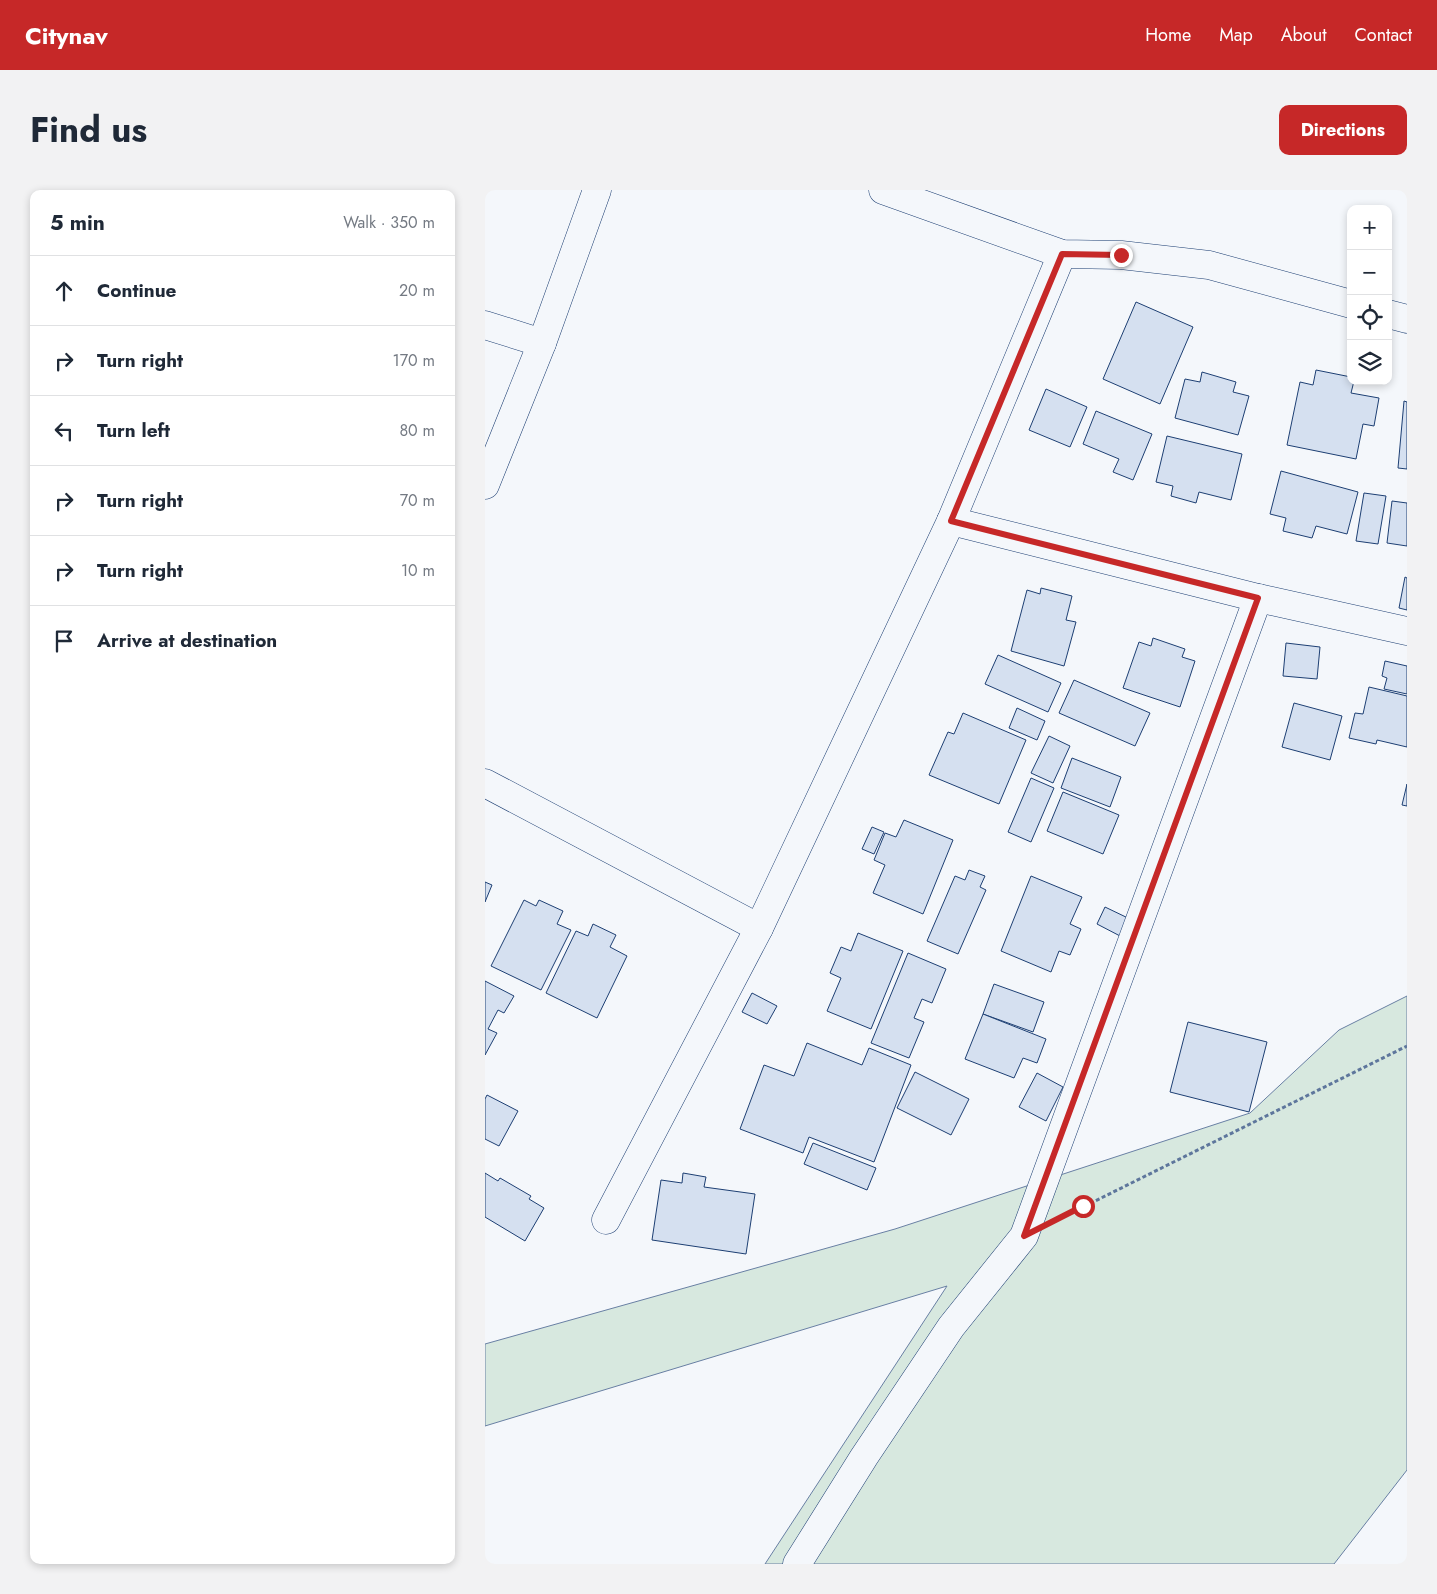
<!DOCTYPE html>
<html lang="en">
<head>
<meta charset="utf-8">
<style>
	:root { --surface:#fff; --page:#f2f2f3; --text:#1f2937; --muted:#747a83; --line:#e0e1e3; --accent:#c62828 }
	body { margin:0; font-family:Jost,sans-serif; background:var(--page); color:var(--text) }
	.controls { position:absolute; right:15px; top:15px; display:grid; overflow:hidden; border-radius:10px; box-shadow:0 2px 8px #0003 }
	.controls button { width:45px; height:45px; display:grid; place-items:center; padding:0; border:0; border-bottom:1px solid var(--line); background:var(--surface); color:var(--text); font:25px sans-serif }
	.stop { position:absolute; width:15px; height:15px; margin:-11px; border:4px solid #c62828; border-radius:50%; background:#fff }
	.stop.end { background:#c62828; border-color:#fff; box-shadow:0 1px 5px #0008 }
	.list { margin:0; padding:0; list-style:none }
	h2 { display:flex; justify-content:space-between; align-items:center; height:65px; margin:0; padding:0 20px; font-size:21px }
	h2 small { font-size:16px; font-weight:400; color:var(--muted) }
	.list li { display:grid; grid-template-columns:32px 1fr auto; gap:15px; align-items:center; box-sizing:border-box; height:70px; padding:0 20px; border-top:1px solid var(--line) }
	.list b { display:block; font-size:19px; white-space:nowrap }
	.list em { font-size:16px; font-style:normal; color:var(--muted) }
	.icon { flex:none; width:28px; height:28px; fill:none; stroke:currentColor; stroke-width:2; stroke-linecap:round; stroke-linejoin:round }
	.map { position:relative; flex:none; width:922px; height:1374px; overflow:hidden; border-radius:10px }
	header { display:flex; align-items:center; gap:30px; box-sizing:border-box; height:70px; padding:0 25px; background:var(--accent); color:#fff }
	header strong { font-size:24px }
	nav { display:flex; gap:28px; margin-inline-start:auto; font-size:18px }
	.intro { display:flex; align-items:center; justify-content:space-between; box-sizing:border-box; height:120px; padding:0 30px }
	h1 { margin:0; font-size:35px }
	.button { padding:12px 22px; border-radius:10px; background:var(--accent); color:#fff; font-size:18px; font-weight:700 }
	main { display:flex; gap:30px; padding:0 30px }
	aside { flex:1; background:var(--surface); border-radius:10px; box-shadow:0 2px 8px #0003 }
	.map>svg:first-child { display:block }
	.green { fill:#d7e8df; stroke:#687fa3 }
	.building { fill:#d5e0f0; stroke:#1d3f73 }
	.lines { fill:none; stroke-linecap:round; stroke-linejoin:round }
	.minor-casing { stroke:#1d3f73; stroke-width:29 }
	.path { stroke:#5e769c; stroke-width:3; stroke-dasharray:4 2.5; stroke-linecap:butt }
	.minor { stroke:#f4f7fb; stroke-width:28 }
	.route { stroke:#c62828; stroke-width:6 }
</style>
</head>
<body>
<header>
<strong>Citynav</strong>
<nav><a>Home</a><a>Map</a><a>About</a><a>Contact</a></nav>
</header>
<div class="intro"><h1>Find us</h1><a class="button">Directions</a></div>
<main>
<aside>
<h2>5 min<small>Walk · 350 m</small></h2>
<ul class="list">
<li><svg class="icon" aria-label="ahead" viewBox="0 0 24 24"><path d="M12 20V5M6 11l6-6 6 6"/></svg><div><b>Continue</b></div><em>20 m</em></li>
<li><svg class="icon" aria-label="right" viewBox="0 0 24 24"><path d="M7 20v-9h11M14 6l5 5-5 5"/></svg><div><b>Turn right</b></div><em>170 m</em></li>
<li><svg class="icon" aria-label="left" viewBox="0 0 24 24"><path d="M17 20v-9H6M10 6l-5 5 5 5"/></svg><div><b>Turn left</b></div><em>80 m</em></li>
<li><svg class="icon" aria-label="right" viewBox="0 0 24 24"><path d="M7 20v-9h11M14 6l5 5-5 5"/></svg><div><b>Turn right</b></div><em>70 m</em></li>
<li><svg class="icon" aria-label="right" viewBox="0 0 24 24"><path d="M7 20v-9h11M14 6l5 5-5 5"/></svg><div><b>Turn right</b></div><em>10 m</em></li>
<li><svg class="icon" aria-label="arrive" viewBox="0 0 24 24"><path d="M6 21V4h12l-3 4 3 4H6"/></svg><div><b>Arrive at destination</b></div></li>
</ul>
</aside>
<div class="map">
<svg width="922" height="1374" viewBox="0 0 922 1374">
	<rect width="100%" height="100%" fill="#f4f7fb"/>
	<polygon class="green" points="922,806 922,1280 849,1374 280,1374 462,1096 0,1236 0,1154 410,1039 765,923 854,840"/>
	<g class="building">
		<polygon points="651,112 708,137 675,214 618,189"/>
		<polygon points="831,180 866,187 866,191 869,191 866,203 894,208 889,236 878,234 871,269 802,255 815,192 828,195"/>
		<polygon points="717,182 751,192 748,202 764,206 753,245 690,228 700,189 715,192"/>
		<polygon points="561,199 602,217 585,257 544,240"/>
		<polygon points="919,211 922,212 922,279 913,278"/>
		<polygon points="611,221 667,244 648,290 628,282 634,269 598,254"/>
		<polygon points="682,246 757,264 746,310 714,302 711,313 686,306 688,296 671,292"/>
		<polygon points="796,281 873,302 862,344 831,336 827,348 798,341 801,328 785,324"/>
		<polygon points="879,303 901,306 893,354 871,351"/>
		<polygon points="907,311 922,313 922,356 902,353"/>
		<polygon points="920,387 922,388 922,420 914,418"/>
		<polygon points="556,398 587,406 581,430 591,432 579,476 526,461 542,400 555,404"/>
		<polygon points="668,448 700,459 697,467 710,471 695,517 638,498 654,452 666,456"/>
		<polygon points="801,453 835,457 832,489 798,486"/>
		<polygon points="513,465 576,493 563,522 500,494"/>
		<polygon points="900,471 922,476 922,504 899,499 902,488 897,486"/>
		<polygon points="589,490 665,523 650,556 574,523"/>
		<polygon points="884,497 922,506 922,557 892,550 891,554 864,548 870,523 878,524"/>
		<polygon points="809,513 857,526 845,570 797,557"/>
		<polygon points="532,518 560,531 552,550 524,538"/>
		<polygon points="478,523 541,550 514,614 444,585 463,542 469,544"/>
		<polygon points="564,546 585,556 568,593 546,583"/>
		<polygon points="587,568 636,587 625,617 576,598"/>
		<polygon points="546,588 569,598 546,652 523,642"/>
		<polygon points="922,594 922,616 917,615"/>
		<polygon points="578,602 634,625 618,664 562,641"/>
		<polygon points="419,630 468,650 438,724 388,703 400,675 389,670 400,643 411,647"/>
		<polygon points="387,637 399,642 389,664 377,659"/>
		<polygon points="484,680 500,686 495,697 501,700 473,764 442,751 470,686 480,690"/>
		<polygon points="546,686 597,707 585,734 596,739 585,765 574,761 566,782 516,761"/>
		<polygon points="0,692 7,695 0,712"/>
		<polygon points="39,710 51,716 54,710 78,721 72,734 86,740 56,800 6,776"/>
		<polygon points="620,717 645,729 637,747 612,734"/>
		<polygon points="108,734 131,745 125,757 142,766 112,828 61,803 91,741 103,746"/>
		<polygon points="373,743 418,761 386,839 342,821 356,788 345,783 356,757 366,761"/>
		<polygon points="423,763 461,779 447,813 437,809 429,828 439,832 424,868 386,853"/>
		<polygon points="0,791 29,806 19,823 13,820 3,839 12,843 0,865"/>
		<polygon points="509,794 559,812 548,842 498,824"/>
		<polygon points="267,803 292,816 282,834 257,822"/>
		<polygon points="498,824 561,849 552,873 538,868 529,888 480,869"/>
		<polygon points="703,832 782,852 764,922 685,902"/>
		<polygon points="322,853 377,875 384,858 426,875 389,972 324,947 318,963 255,939 279,875 309,886"/>
		<polygon points="430,882 484,909 466,945 412,918"/>
		<polygon points="552,883 578,897 561,931 534,917"/>
		<polygon points="2,905 33,921 14,956 0,949 0,909"/>
		<polygon points="328,953 391,978 382,1000 319,974"/>
		<polygon points="0,983 13,991 15,988 46,1006 44,1009 59,1018 40,1051 0,1027"/>
		<polygon points="198,983 221,987 219,997 270,1004 261,1064 167,1050 176,990 197,993"/>
	</g>
	<g class="lines">
		<g class="minor-casing">
			<g id="minor">
				<polyline points="398,0 577,64 636,65 724,75 866,114"/>
				<polyline points="903,124 922,129"/>
				<polyline points="0,135 57,153"/>
				<polyline points="0,295 57,153 112,0"/>
				<polyline points="466,331 773,408 922,441"/>
				<polyline points="0,593 274,738"/>
				<polyline points="121,1030 274,738 466,331 577,64"/>
				<polyline points="312,1374 379,1267 466,1137 539,1046 773,408"/>
			</g>
		</g>
		<polyline class="path" points="576,1028 922,856"/>
		<use href="#minor" class="minor"/>
	</g>
	<g class="lines">
		<polyline class="route" points="598,1016 539,1046 773,408 466,331 577,64 636,65"/>
	</g>
</svg>
<div class="controls">
<button>+</button>
<button>−</button>
<button><svg class="icon" aria-label="locate" viewBox="0 0 24 24"><circle cx="12" cy="12" r="6"/><path d="M12 2v4M12 18v4M2 12h4M18 12h4"/></svg></button>
<button><svg class="icon" aria-label="layers" viewBox="0 0 24 24"><path d="M12 4l9 5-9 5-9-5zM3 14l9 5 9-5"/></svg></button>
</div>
<div class="stop" style="left:598px;top:1016px"></div>
<div class="stop end" style="left:636px;top:65px"></div>
</div>
</main>
</body>
</html>
